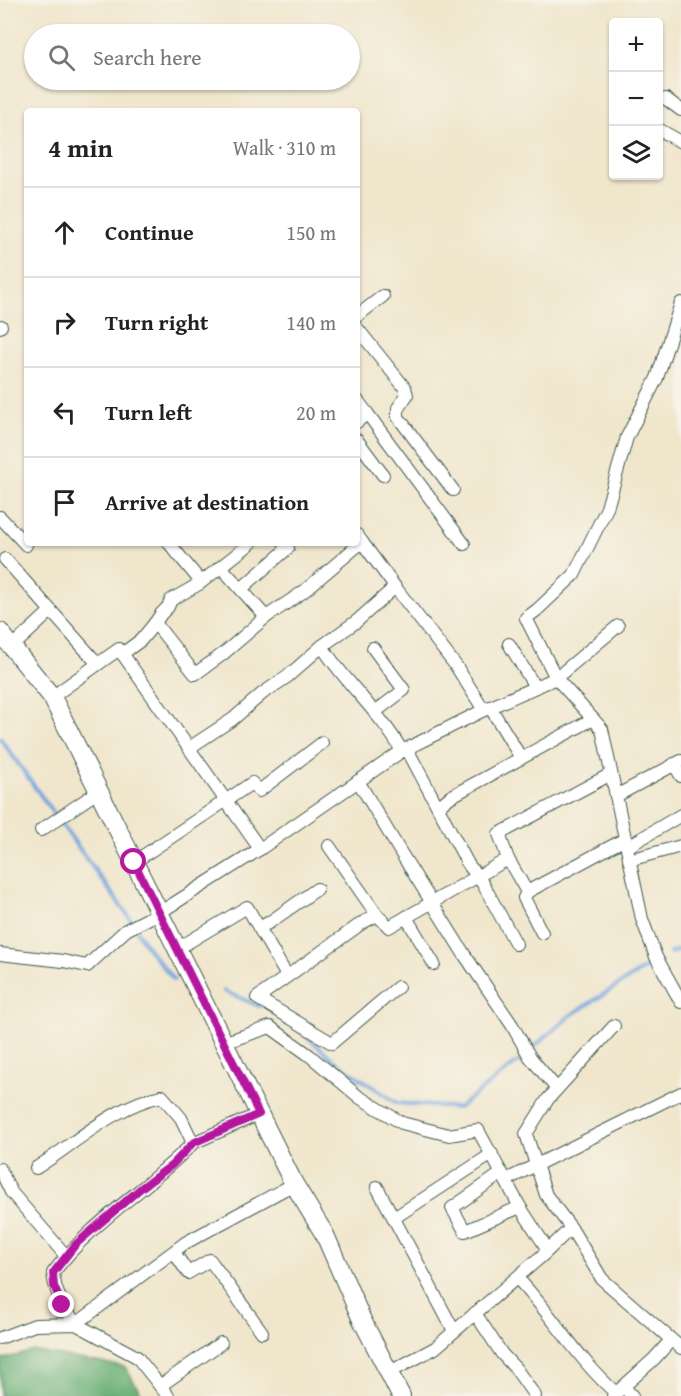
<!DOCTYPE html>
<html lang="en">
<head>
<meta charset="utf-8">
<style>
	:root { --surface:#fff; --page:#f2f2f2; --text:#222; --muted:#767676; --line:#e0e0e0 }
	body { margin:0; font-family:"Gentium Book Plus",serif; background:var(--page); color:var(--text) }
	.controls { position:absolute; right:18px; top:18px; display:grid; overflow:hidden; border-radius:6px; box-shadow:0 2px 4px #0004 }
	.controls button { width:54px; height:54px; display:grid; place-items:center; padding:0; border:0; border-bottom:2px solid var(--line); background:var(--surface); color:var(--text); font:30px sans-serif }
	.stop { position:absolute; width:18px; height:18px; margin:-14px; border:4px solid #b5179e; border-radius:50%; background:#fff }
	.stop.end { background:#b5179e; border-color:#fff; box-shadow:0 2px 6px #0008 }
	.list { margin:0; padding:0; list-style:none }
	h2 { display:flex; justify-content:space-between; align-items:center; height:78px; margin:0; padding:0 24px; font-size:26px }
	h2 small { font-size:20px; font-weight:400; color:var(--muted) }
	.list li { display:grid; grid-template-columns:39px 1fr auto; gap:18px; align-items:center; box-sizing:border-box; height:90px; padding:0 24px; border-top:2px solid var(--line) }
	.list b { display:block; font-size:22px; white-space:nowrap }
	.list em { font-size:20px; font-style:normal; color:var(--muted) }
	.icon { flex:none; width:33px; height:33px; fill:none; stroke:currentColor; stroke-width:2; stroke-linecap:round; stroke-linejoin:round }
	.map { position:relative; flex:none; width:681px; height:1396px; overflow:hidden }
	.search { position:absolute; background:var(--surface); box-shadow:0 2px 4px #0004; left:24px; top:24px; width:336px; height:66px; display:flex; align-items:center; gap:15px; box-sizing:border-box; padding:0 21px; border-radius:33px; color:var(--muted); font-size:22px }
	.panel { position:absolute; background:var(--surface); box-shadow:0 2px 4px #0004; left:24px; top:108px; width:336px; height:438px; border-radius:6px }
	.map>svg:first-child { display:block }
	.forest { fill:#67ad73; stroke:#437554; stroke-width:1.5 }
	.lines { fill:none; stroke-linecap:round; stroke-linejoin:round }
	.stream { stroke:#72a5de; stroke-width:4 }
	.street-casing { stroke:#3e564b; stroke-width:14 }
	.secondary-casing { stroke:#3e564b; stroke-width:20 }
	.street { stroke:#fff; stroke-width:12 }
	.secondary { stroke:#fff; stroke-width:18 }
	.route { stroke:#b5179e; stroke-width:8 }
</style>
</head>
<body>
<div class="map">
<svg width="681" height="1396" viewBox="0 0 681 1396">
	<rect width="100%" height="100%" fill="#f7f3e8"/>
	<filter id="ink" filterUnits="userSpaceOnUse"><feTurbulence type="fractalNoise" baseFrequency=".0167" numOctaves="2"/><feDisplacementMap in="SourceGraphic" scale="12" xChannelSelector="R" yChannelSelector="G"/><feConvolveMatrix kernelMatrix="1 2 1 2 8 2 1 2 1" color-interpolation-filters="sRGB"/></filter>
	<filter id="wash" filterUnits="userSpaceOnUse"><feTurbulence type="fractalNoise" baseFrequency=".008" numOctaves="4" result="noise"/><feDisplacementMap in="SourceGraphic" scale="24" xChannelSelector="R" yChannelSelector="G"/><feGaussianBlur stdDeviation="1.35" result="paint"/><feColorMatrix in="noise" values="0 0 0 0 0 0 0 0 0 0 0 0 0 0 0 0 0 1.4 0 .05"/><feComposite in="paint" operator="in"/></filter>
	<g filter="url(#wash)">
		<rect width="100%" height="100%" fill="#f0e6cc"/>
		<polygon class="forest" points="33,1351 125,1367 143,1396 0,1396 0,1360"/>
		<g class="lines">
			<g class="stream">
				<polyline points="0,738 54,814"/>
				<polyline points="60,822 131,920"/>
				<polyline points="137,931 149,950 174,980"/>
				<polyline points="670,953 681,949"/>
				<polyline points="224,991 259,1006"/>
				<polyline points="296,1027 336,1062 397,1103 458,1108 523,1058"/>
				<polyline points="536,1045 571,1015 650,965"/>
			</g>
		</g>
	</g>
	<g filter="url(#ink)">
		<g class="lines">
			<g class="street-casing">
				<g id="street">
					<polyline points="666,99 681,110"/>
					<polyline points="660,130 681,142"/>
					<polyline points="357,316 383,296"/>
					<polyline points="0,327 1,326"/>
					<polyline points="357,328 405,388 407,395 398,408 398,417 453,490"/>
					<polyline points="357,400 367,413 357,422"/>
					<polyline points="367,413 464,544"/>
					<polyline points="357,440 383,475"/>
					<polyline points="0,517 26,545"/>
					<polyline points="362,542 395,587"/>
					<polyline points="169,543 201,582"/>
					<polyline points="5,559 98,664"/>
					<polyline points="241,589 288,548 284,543"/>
					<polyline points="266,617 303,592 362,542 357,535"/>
					<polyline points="155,623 195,674 223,654 266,617 221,567"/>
					<polyline points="618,626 556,678 602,729 642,919 656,957 681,1002"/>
					<polyline points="509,644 535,687"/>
					<polyline points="322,646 357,621 395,587 456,666 484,710"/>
					<polyline points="12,647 51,611"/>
					<polyline points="373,648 404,690 375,712"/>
					<polyline points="122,654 141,640 155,623 161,614 168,607 171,600 199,584 251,543"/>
					<polyline points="52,697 119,649 260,849"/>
					<polyline points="490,707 521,758"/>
					<path d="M189 748 233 719 263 693 287 677 322 646C345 683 380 712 402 751"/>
					<polyline points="407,749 468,864 483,884 516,944"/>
					<polyline points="674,764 681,776"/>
					<polyline points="358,781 401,853 464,954 512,1025 530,1057 557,1089"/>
					<polyline points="616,796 681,761"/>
					<polyline points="438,807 450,797 593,719"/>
					<polyline points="41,830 99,791"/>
					<polyline points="329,846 377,915 389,927 508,859 499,834 611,774"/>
					<polyline points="627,847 681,815"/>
					<polyline points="508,859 527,892 524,898 542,933"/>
					<polyline points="629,860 681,846"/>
					<polyline points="134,862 252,783 259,791 322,743"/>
					<polyline points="527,892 625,839"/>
					<polyline points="377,915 362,923 257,998 332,1043 398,987"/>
					<polyline points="406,917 434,964"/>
					<polyline points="259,928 270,922 317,889"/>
					<polyline points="177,949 247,907 287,976"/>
					<polyline points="0,954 63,961 87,966 126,930 159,913 260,849 402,751 484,710 556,678 526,618 537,610 574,575 607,508 627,437 657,378 681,303"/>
					<polyline points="614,1026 548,1099 526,1134 546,1195 571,1228 602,1279 681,1348"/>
					<polyline points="223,1043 270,1027 309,1055 359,1097 402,1123 449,1135 478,1130 520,1207 548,1250"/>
					<polyline points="193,1143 259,1114"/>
					<path d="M36 1168C76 1143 115 1105 162 1096L181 1118 193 1143C148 1189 93 1220 53 1273 55 1294 64 1307 76 1324L185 1243 294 1184"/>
					<polyline points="0,1169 11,1192 66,1256"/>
					<polyline points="502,1173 452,1208 465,1231 520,1207"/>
					<polyline points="506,1180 681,1093"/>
					<polyline points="377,1187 454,1331"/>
					<polyline points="394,1218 492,1154"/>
					<polyline points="174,1252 188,1273 210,1260 262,1332"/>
					<path d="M517 1278C552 1314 578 1360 616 1393"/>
					<polyline points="475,1313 502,1354 516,1369 535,1396"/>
					<polyline points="0,1338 35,1325 76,1324 137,1357 168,1396"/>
					<polyline points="388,1373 435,1348 543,1255 571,1228"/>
					<polyline points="160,1386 221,1343"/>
					<polyline points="624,1387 632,1396"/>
					<polyline points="613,1396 654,1359 671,1340"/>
				</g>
			</g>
			<g class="secondary-casing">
				<polyline id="secondary" points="0,632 52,697 294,1184 325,1235 362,1320 401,1396"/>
			</g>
			<use href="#street" class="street"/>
			<use href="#secondary" class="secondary"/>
		</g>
	</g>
	<g class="lines" filter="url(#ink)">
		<polyline class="route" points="62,1305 54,1286 53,1273 76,1244 141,1188 172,1165 193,1143 259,1114 134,862"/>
	</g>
</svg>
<div class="controls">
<button>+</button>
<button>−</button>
<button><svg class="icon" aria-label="layers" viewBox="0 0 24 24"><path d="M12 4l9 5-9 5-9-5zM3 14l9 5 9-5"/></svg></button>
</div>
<div class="stop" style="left:134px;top:862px"></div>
<div class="stop end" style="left:62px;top:1305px"></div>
<div class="search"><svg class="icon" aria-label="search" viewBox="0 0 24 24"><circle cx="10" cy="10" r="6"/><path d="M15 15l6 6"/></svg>Search here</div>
<section class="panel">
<h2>4 min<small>Walk · 310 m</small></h2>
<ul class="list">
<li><svg class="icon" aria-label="ahead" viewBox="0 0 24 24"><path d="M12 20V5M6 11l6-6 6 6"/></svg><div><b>Continue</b></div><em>150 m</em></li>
<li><svg class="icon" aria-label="right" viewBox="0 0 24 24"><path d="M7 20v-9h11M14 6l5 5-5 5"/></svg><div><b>Turn right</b></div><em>140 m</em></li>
<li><svg class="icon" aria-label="left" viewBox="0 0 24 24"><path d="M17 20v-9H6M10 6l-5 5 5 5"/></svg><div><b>Turn left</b></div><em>20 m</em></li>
<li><svg class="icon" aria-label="arrive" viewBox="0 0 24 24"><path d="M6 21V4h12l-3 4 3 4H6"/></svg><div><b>Arrive at destination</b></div></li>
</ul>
</section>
</div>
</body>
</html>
